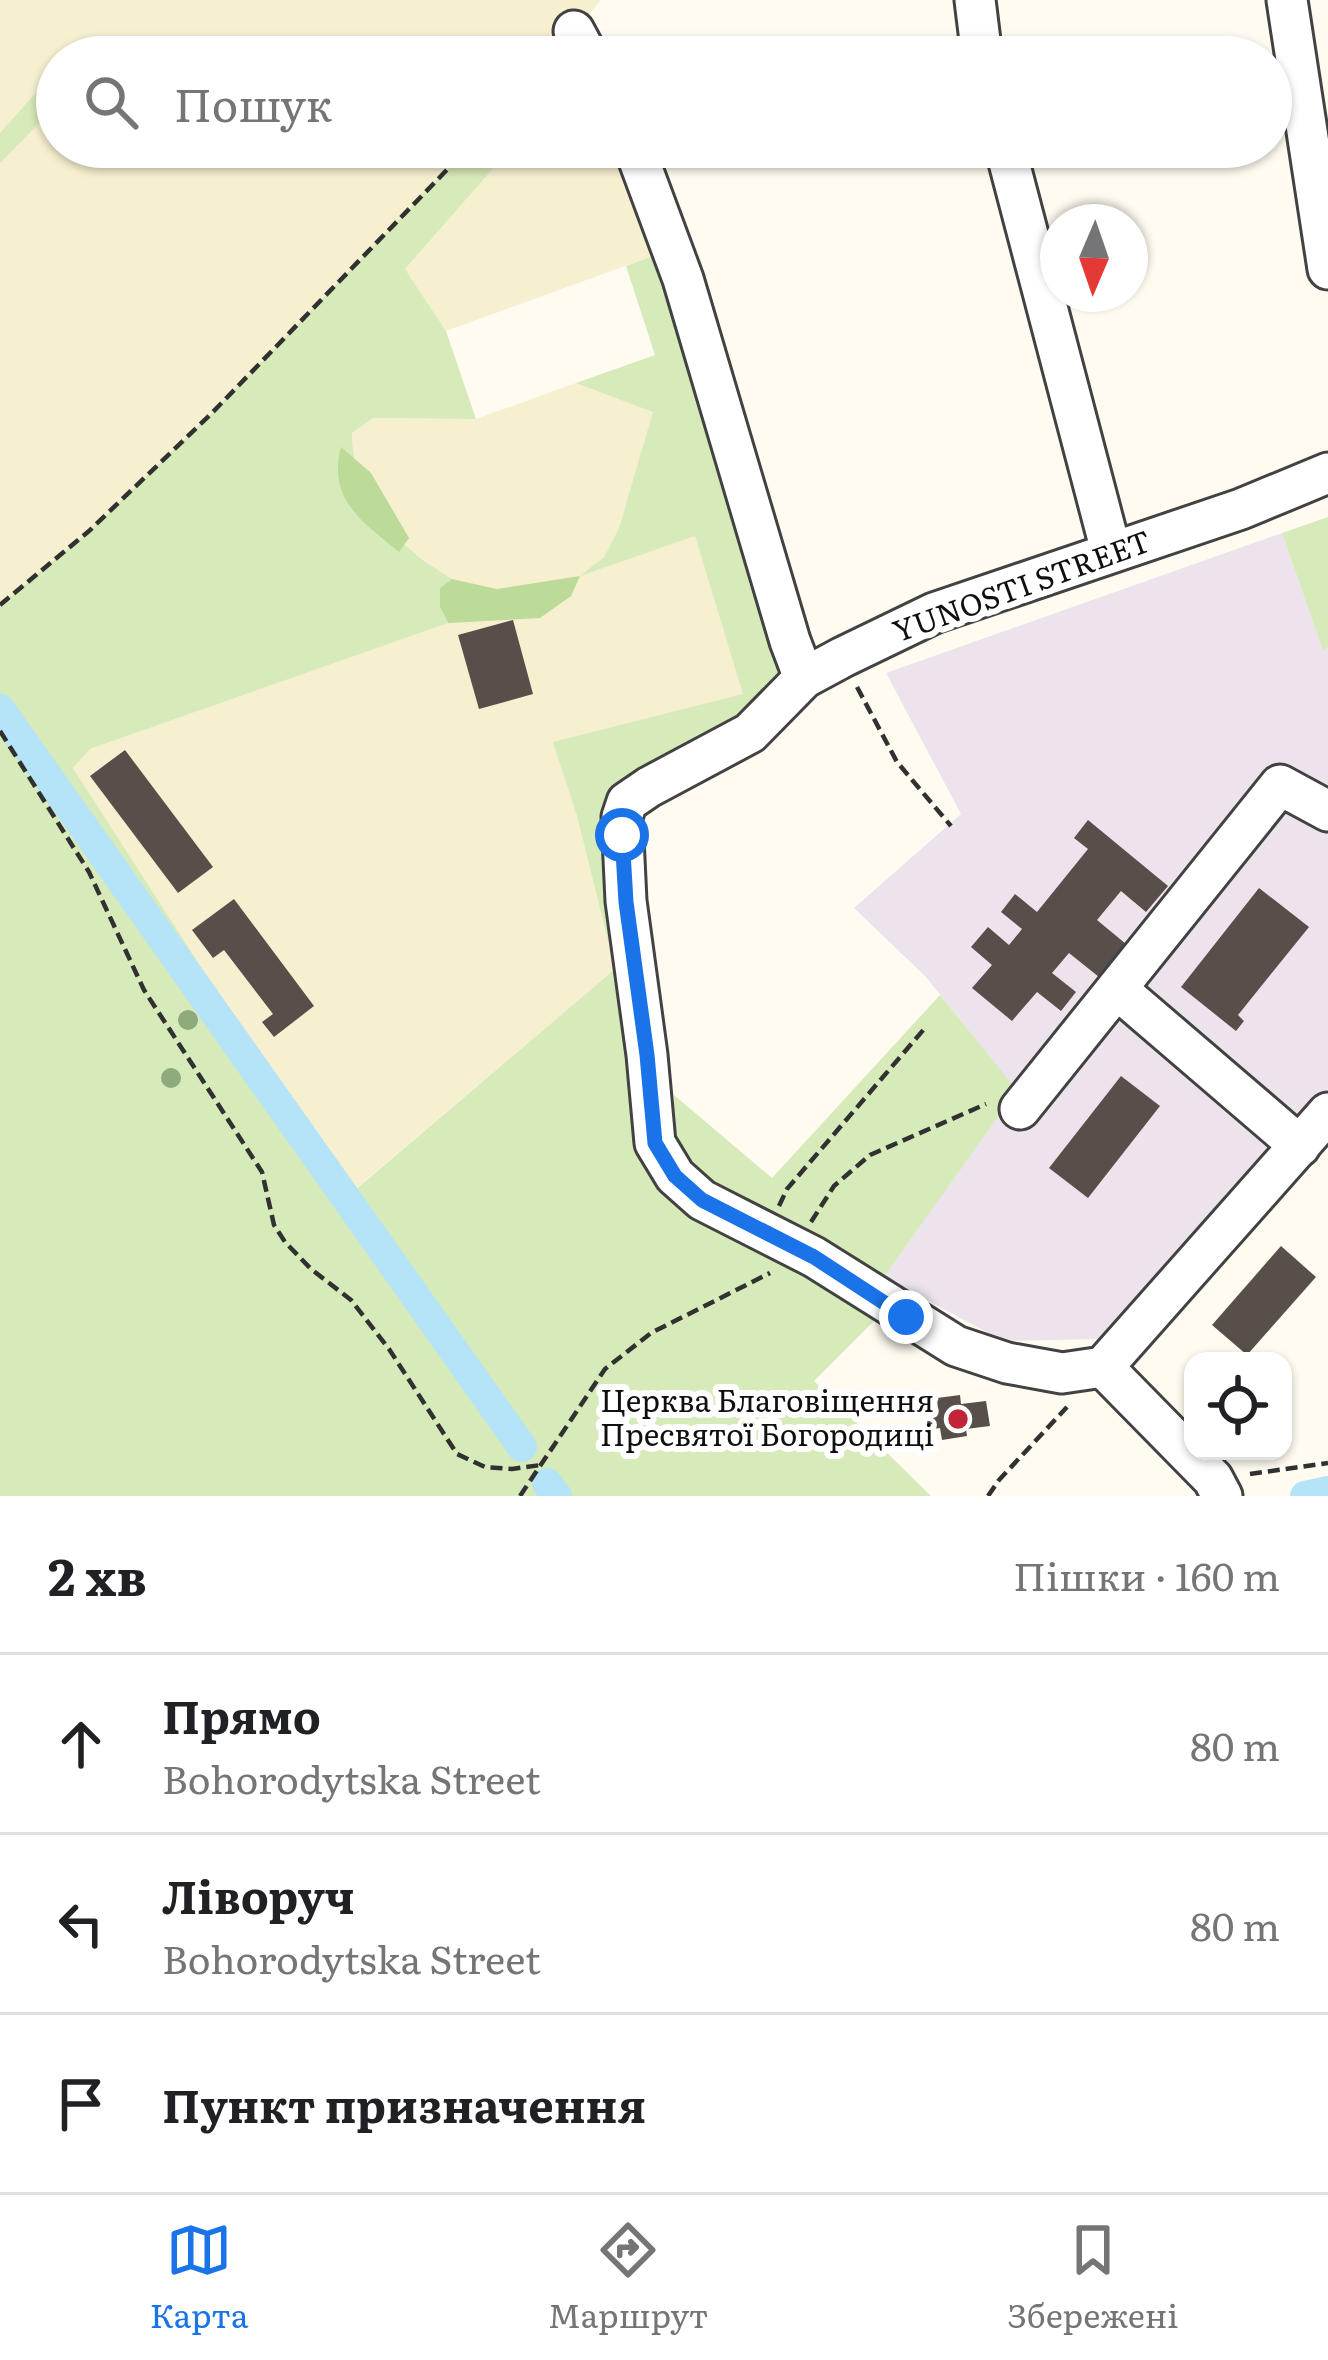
<!DOCTYPE html>
<html lang="uk">
<head>
<meta charset="utf-8">
<style>
	:root { --surface:#fff; --page:#f2f2f2; --text:#202124; --muted:#757577; --line:#e0e0e0; --accent:#1a73e8 }
	body { margin:0; font-family:Literata,serif; background:var(--page); color:var(--text) }
	.controls { position:absolute; right:36px; bottom:36px; display:grid; overflow:hidden; border-radius:24px; box-shadow:0 3px 9px #0004 }
	.controls button { width:108px; height:108px; display:grid; place-items:center; padding:0; border:0; border-bottom:3px solid var(--line); background:var(--surface); color:var(--text); font:60px sans-serif }
	.compass { position:absolute; left:1040px; top:204px; width:108px; height:108px; border-radius:50%; background:var(--surface); box-shadow:0 3px 9px #0004; rotate:182deg }
	.stop { position:absolute; width:36px; height:36px; margin:-27px; border:9px solid #1a73e8; border-radius:50%; background:#fff }
	.stop.end { background:#1a73e8; border-color:#fff; box-shadow:0 3px 12px #0008 }
	.list { margin:0; padding:0; list-style:none }
	h2 { display:flex; justify-content:space-between; align-items:center; height:156px; margin:0; padding:0 48px; font-size:51px }
	h2 small { font-size:39px; font-weight:400; color:var(--muted) }
	.list li { display:grid; grid-template-columns:78px 1fr auto; gap:36px; align-items:center; box-sizing:border-box; height:180px; padding:0 48px; border-top:3px solid var(--line) }
	.list b { display:block; font-size:45px; white-space:nowrap }
	.list p { margin:0; font-size:39px; white-space:nowrap; color:var(--muted) }
	.list em { font-size:39px; font-style:normal; color:var(--muted) }
	.icon { flex:none; width:66px; height:66px; fill:none; stroke:currentColor; stroke-width:2; stroke-linecap:round; stroke-linejoin:round }
	.map { position:relative; flex:none; width:1328px; height:1496px; overflow:hidden }
	.search { position:absolute; background:var(--surface); box-shadow:0 3px 9px #0004; left:36px; right:36px; top:36px; height:132px; display:flex; align-items:center; gap:30px; box-sizing:border-box; padding:0 42px; border-radius:66px; color:var(--muted); font-size:45px }
	.sheet { height:696px; background:var(--surface) }
	nav { display:flex; justify-content:space-around; align-items:center; box-sizing:border-box; height:168px; border-top:3px solid var(--line); background:var(--surface); font-size:33px; color:var(--muted) }
	nav a { display:grid; justify-items:center; gap:6px }
	nav .on { color:var(--accent) }
	.map>svg:first-child { display:block }
	.industrial { fill:#ece3ed }
	.farmland { fill:#f6efd0 }
	.green { fill:#d7eab9 }
	.forest { fill:#bcdb98 }
	.lines { fill:none; stroke-linecap:round; stroke-linejoin:round }
	.canal { stroke:#b5e3f7; stroke-width:30 }
	.building { fill:#584f4b }
	.minor-casing { stroke:#424242; stroke-width:45 }
	.path { stroke:#313131; stroke-width:4.5; stroke-dasharray:12 6; stroke-linecap:butt }
	.minor { stroke:#fff; stroke-width:39 }
	.tree { fill:#8faa7d }
	.route { stroke:#1a73e8; stroke-width:15 }
	.poi-dot { fill:#c22438; stroke:#fff; stroke-width:4.5 }
	.labels { text-anchor:middle; stroke-width:12; stroke-linejoin:round; paint-order:stroke }
	.street-label { font-size:30px; fill:#0f0f0f; stroke:#fff }
	.poi-label { font-size:30px; fill:#0f0f0f; stroke:#fff; text-anchor:end }
</style>
</head>
<body>
<div class="map">
<svg width="1328" height="1496" viewBox="0 0 1328 1496">
	<rect width="100%" height="100%" fill="#fffbf1"/>
	<polygon class="industrial" points="1282,533 1323,649 1328,647 1328,1088 1275,1151 1105,1339 1003,1341 884,1277 1016,1090 926,977 854,908 961,814 886,673"/>
	<g class="farmland">
		<polygon points="0,0 601,0 553,57 57,57 57,102 41,88 0,133"/>
		<polygon points="57,105 57,147 469,147 211,414 89,531 0,605 0,163"/>
		<polygon points="512,147 620,147 658,254 446,331 405,269"/>
		<polygon points="576,383 654,411 619,528 604,557 584,574 695,536 744,695 554,742 577,816 615,969 347,1196 73,768 90,749 572,579 496,589 452,579 408,549 368,497 351,450 352,433 373,418 476,419"/>
	</g>
	<g class="green">
		<polygon points="41,87 57,105 0,163 0,133"/>
		<path d="M469 147H512L405 269 446 331 476 419 373 418 352 433C350 472 382 527 412 551 424 562 439 570 452 579L440 589V607L448 623 90 749 73 768 348 1196 615 969 577 816 553 742 743 694 695 536 580 576 604 557 619 528 653 412 576 383 655 355 626 266 658 254 781 658 779 678 757 710 608 832 615 969 637 1037 648 1144 878 1317 814 1381 931 1496H0V605L89 531 211 414Z"/>
		<polygon points="1328,517 1328,647 1323,650 1282,533"/>
		<polygon points="940,995 1017,1090 884,1277 749,1212 688,1173 672,1136 674,1095 772,1178"/>
	</g>
	<g class="forest">
		<path d="M341 447 371 473 409 538 399 552C363 522 327 500 341 447Z"/>
		<polygon points="580,576 571,596 540,618 448,623 440,607 440,588 452,579 497,589"/>
	</g>
	<g class="lines">
		<g class="canal">
			<polyline points="0,709 522,1447"/>
			<polyline points="547,1483 557,1496"/>
			<polyline points="1305,1496 1328,1491"/>
		</g>
	</g>
	<g class="building">
		<polygon points="513,620 533,694 479,709 458,635"/>
		<polygon points="125,750 213,867 178,893 90,776"/>
		<polygon points="1088,820 1168,886 1146,912 1121,891 1097,920 1126,944 1099,977 1069,953 1052,973 1076,992 1061,1011 1037,992 1012,1021 972,988 992,965 971,947 988,927 1009,945 1022,929 1001,912 1015,894 1037,912 1088,849 1074,838"/>
		<polygon points="1259,888 1309,927 1238,1015 1244,1021 1236,1031 1181,987"/>
		<polygon points="234,899 314,1006 274,1037 262,1022 273,1014 224,950 213,958 192,930"/>
		<polygon points="1121,1076 1160,1106 1088,1198 1049,1168"/>
		<polygon points="1281,1246 1316,1277 1247,1355 1212,1325"/>
		<polygon points="960,1395 961,1404 986,1401 990,1426 966,1429 967,1436 942,1440 940,1428 928,1430 926,1411 938,1410 937,1398"/>
	</g>
	<g class="lines">
		<g class="minor-casing">
			<g id="minor">
				<polyline points="975,0 982,57"/>
				<polyline points="1287,0 1328,269"/>
				<polyline points="574,31 588,57"/>
				<polyline points="634,147 683,279 790,641 804,678"/>
				<polyline points="1005,147 1111,551"/>
				<polyline points="1328,473 1241,509 934,613 843,657 804,678 750,733 649,787 627,802 622,817 626,901 647,1055 655,1143 675,1176 702,1200 814,1257 956,1346 1007,1363 1062,1373 1103,1367 1328,1113"/>
				<polyline points="1117,989 1300,1146"/>
				<polyline points="1020,1109 1280,785 1328,811"/>
				<polyline points="1103,1367 1213,1479 1222,1496"/>
			</g>
		</g>
		<g class="path">
			<polyline points="0,605 89,531 211,414 469,147"/>
			<polyline points="857,687 897,762 951,826"/>
			<polyline points="0,731 89,872 144,990 262,1172 274,1225 285,1242 311,1269 351,1300 389,1349 457,1454 485,1467 512,1469 541,1465"/>
			<polyline points="779,1206 787,1189 925,1028"/>
			<polyline points="811,1222 834,1186 870,1155 986,1104"/>
			<polyline points="1250,1474 1328,1463"/>
			<polyline points="520,1496 605,1369 651,1333 770,1273"/>
			<polyline points="988,1496 999,1480 1067,1407"/>
		</g>
		<use href="#minor" class="minor"/>
	</g>
	<g class="tree">
		<circle cx="188" cy="1020" r="10"/>
		<circle cx="171" cy="1078" r="10"/>
	</g>
	<g class="lines">
		<polyline class="route" points="622,835 626,902 647,1055 655,1143 675,1176 702,1200 814,1257 906,1317"/>
	</g>
	<circle class="poi-dot" cx="958" cy="1419" r="12"/>
	<g class="labels">
		<g class="street-label">
			<text transform="translate(1022 587) rotate(-20)" y="10">YUNOSTI STREET</text>
		</g>
		<g class="poi-label">
			<text x="934" y="1412">Церква Благовіщення<tspan x="934" dy="34">Пресвятої Богородиці</tspan></text>
		</g>
	</g>
</svg>
<div class="controls">
<button><svg class="icon" aria-label="locate" viewBox="0 0 24 24"><circle cx="12" cy="12" r="6"/><path d="M12 2v4M12 18v4M2 12h4M18 12h4"/></svg></button>
</div>
<svg class="compass" viewBox="-18 -18 36 36"><path d="M0-13l5 13h-10z" fill="#e53935"/><path d="M0 13l5-13h-10z" fill="#757577"/></svg>
<div class="stop" style="left:622px;top:835px"></div>
<div class="stop end" style="left:906px;top:1317px"></div>
<div class="search"><svg class="icon" aria-label="search" viewBox="0 0 24 24"><circle cx="10" cy="10" r="6"/><path d="M15 15l6 6"/></svg>Пошук</div>
</div>
<section class="sheet">
<h2>2 хв<small>Пішки · 160 m</small></h2>
<ul class="list">
<li><svg class="icon" aria-label="ahead" viewBox="0 0 24 24"><path d="M12 20V5M6 11l6-6 6 6"/></svg><div><b>Прямо</b><p>Bohorodytska Street</p></div><em>80 m</em></li>
<li><svg class="icon" aria-label="left" viewBox="0 0 24 24"><path d="M17 20v-9H6M10 6l-5 5 5 5"/></svg><div><b>Ліворуч</b><p>Bohorodytska Street</p></div><em>80 m</em></li>
<li><svg class="icon" aria-label="arrive" viewBox="0 0 24 24"><path d="M6 21V4h12l-3 4 3 4H6"/></svg><div><b>Пункт призначення</b></div></li>
</ul>
</section>
<nav>
<a class="on"><svg class="icon" aria-label="map" viewBox="0 0 24 24"><path d="M3 6l6-2 6 2 6-2v14l-6 2-6-2-6 2zM9 4v14M15 6v14"/></svg>Карта</a>
<a><svg class="icon" aria-label="directions" viewBox="0 0 24 24"><path d="M12 3l9 9-9 9-9-9zM9 14v-3h6M13 9l2 2-2 2"/></svg>Маршрут</a>
<a><svg class="icon" aria-label="saved" viewBox="0 0 24 24"><path d="M7 4h10v16l-5-4-5 4z"/></svg>Збережені</a>
</nav>
</body>
</html>
